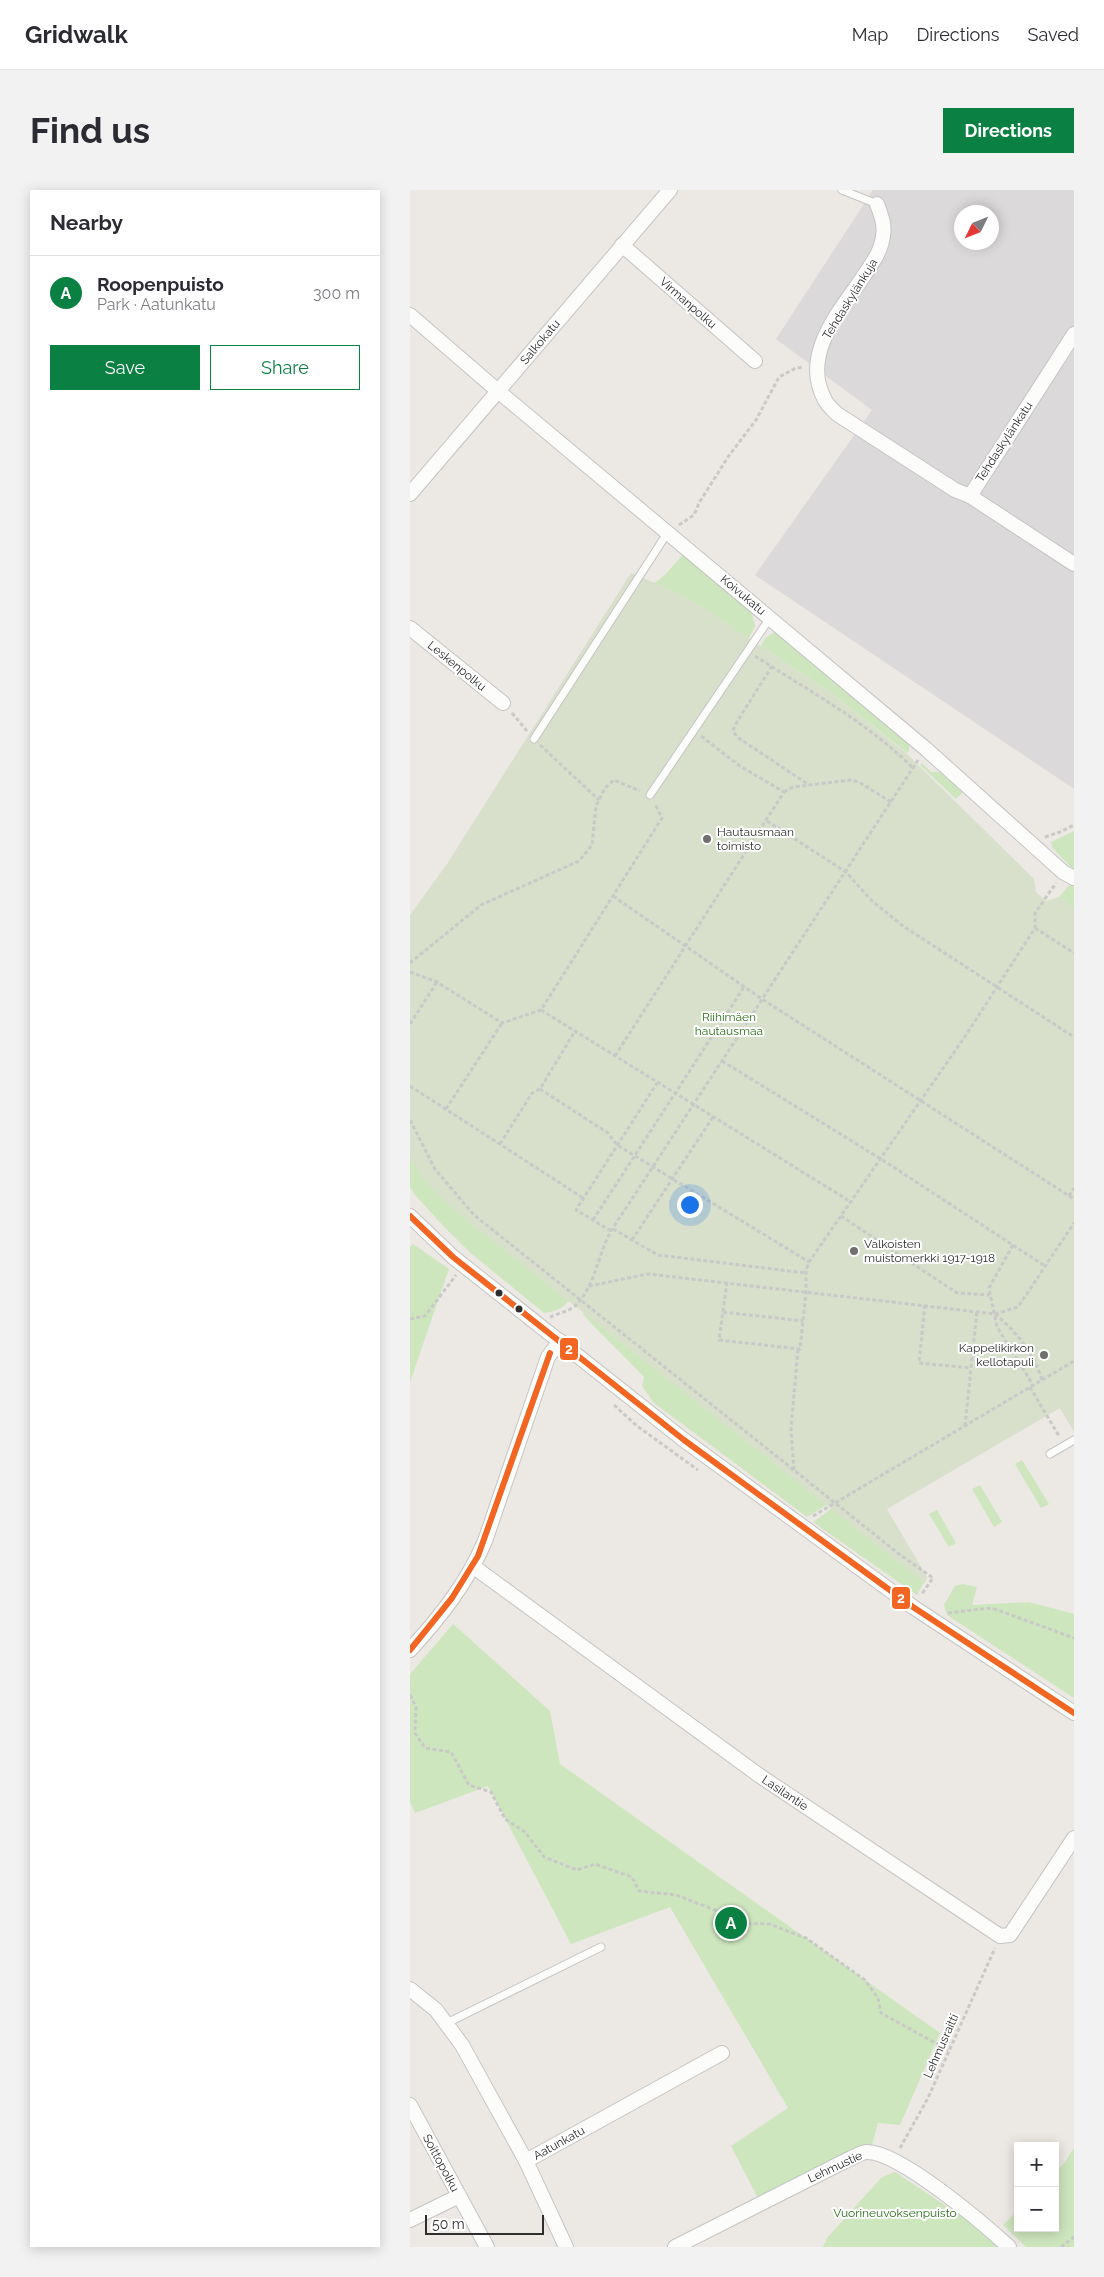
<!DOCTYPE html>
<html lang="en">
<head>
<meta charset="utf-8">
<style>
	:root { --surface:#fff; --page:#f2f2f3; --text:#2b2b33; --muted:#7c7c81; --line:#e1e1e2; --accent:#0b8043 }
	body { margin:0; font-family:Raleway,sans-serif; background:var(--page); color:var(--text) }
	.controls { position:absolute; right:15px; bottom:15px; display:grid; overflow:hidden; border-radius:0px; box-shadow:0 2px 12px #0003 }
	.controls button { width:45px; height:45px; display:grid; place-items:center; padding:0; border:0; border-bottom:1px solid var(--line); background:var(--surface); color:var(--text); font:25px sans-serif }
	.compass { position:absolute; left:544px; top:15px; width:45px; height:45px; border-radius:50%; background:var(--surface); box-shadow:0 2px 12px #0003; rotate:227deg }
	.scale { position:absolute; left:15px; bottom:12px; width:119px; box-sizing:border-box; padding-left:5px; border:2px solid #2e2e2e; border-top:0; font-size:14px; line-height:18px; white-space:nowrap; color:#2e2e2e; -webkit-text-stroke:4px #fff; paint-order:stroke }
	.you { position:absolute; left:279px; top:1014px; width:18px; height:18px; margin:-12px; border:4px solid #fff; border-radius:50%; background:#1a73e8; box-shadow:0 0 0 8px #1a73e833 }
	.badge { display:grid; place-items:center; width:32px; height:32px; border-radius:50%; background:var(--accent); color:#fff; font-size:16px; font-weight:700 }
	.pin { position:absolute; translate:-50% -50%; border:2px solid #fff; box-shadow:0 1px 5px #0006 }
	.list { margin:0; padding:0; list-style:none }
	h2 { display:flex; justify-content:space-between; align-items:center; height:65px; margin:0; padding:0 20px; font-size:21px }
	h2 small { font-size:16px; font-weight:400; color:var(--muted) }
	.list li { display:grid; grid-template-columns:32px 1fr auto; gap:15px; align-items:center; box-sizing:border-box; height:75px; padding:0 20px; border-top:1px solid var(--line) }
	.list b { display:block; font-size:19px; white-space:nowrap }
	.list p { margin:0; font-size:16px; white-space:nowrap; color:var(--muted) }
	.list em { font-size:16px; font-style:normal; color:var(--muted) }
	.actions { display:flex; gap:10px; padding:15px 20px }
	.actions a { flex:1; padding:11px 0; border:1px solid var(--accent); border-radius:0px; text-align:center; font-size:18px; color:var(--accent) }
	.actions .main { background:var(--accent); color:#fff }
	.map { position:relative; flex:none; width:664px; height:2057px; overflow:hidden; border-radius:0px }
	header { display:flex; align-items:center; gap:30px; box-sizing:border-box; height:70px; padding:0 25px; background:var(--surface); border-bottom:1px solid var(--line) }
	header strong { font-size:24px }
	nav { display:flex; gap:28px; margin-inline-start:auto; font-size:18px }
	.intro { display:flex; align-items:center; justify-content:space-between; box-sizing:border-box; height:120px; padding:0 30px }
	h1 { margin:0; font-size:35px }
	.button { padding:12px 22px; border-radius:0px; background:var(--accent); color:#fff; font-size:18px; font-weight:700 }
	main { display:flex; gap:30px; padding:0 30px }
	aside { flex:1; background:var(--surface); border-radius:0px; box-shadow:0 2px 12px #0003 }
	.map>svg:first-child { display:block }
	.industrial { fill:#dcd9db; fill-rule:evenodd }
	.green { fill:#cee6be }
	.cemetery { fill:#d8e0cc }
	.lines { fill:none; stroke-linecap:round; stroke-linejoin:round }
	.service-casing { stroke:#c5c4c5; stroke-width:9 }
	.minor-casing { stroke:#c5c4c5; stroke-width:16 }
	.path { stroke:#c9c9c8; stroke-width:3; stroke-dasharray:4 2.5; stroke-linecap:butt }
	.service { stroke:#fcfcfb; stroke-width:7 }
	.minor { stroke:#fcfcfb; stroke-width:14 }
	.bus-1-casing { stroke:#fff; stroke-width:10 }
	.bus-1 { stroke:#f26522; stroke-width:6 }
	.poi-dot { fill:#706f6e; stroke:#fff; stroke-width:2 }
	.bus-dot { fill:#2e2e2e; stroke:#fff; stroke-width:2 }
	.labels { text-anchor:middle; stroke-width:4; stroke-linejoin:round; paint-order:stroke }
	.street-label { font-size:12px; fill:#2e2e2e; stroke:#fff }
	.poi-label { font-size:12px; fill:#2e2e2e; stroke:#fff; text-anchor:start }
	.park-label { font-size:12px; fill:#2c6e1b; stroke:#fff }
	.line-badge { stroke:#fff; stroke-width:2 }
	.badge-label { font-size:14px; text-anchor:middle; font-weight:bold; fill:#fff }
</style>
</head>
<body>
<header>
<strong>Gridwalk</strong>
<nav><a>Map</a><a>Directions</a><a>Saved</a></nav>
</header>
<div class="intro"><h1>Find us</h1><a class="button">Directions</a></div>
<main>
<aside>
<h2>Nearby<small></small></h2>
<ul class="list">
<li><span class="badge">A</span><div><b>Roopenpuisto</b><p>Park · Aatunkatu</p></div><em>300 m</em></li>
</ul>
<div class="actions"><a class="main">Save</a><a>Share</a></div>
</aside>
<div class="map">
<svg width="664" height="2057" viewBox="0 0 664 2057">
	<rect width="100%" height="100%" fill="#ece8e4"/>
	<path class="industrial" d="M463 0H664V599L345 385 462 220 366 149ZM552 22H582V52H552Z"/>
	<g class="green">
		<path d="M274 364 341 420 345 436 339 448 234 389 244 393C256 387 263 374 274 364Z"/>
		<polygon points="365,442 499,554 499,561 497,563 424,505 351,456 355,448"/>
		<polygon points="512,573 521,582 531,582 554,601 546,609 510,575"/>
		<polygon points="664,641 664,680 643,659 641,652"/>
		<polygon points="661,693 664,696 664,719 649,707"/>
		<path d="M0 938 162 1107C156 1117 145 1122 134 1123L63 1065 36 1039 4 1004 0 997Z"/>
		<polygon points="3,1054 39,1079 0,1192 0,1057"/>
		<polygon points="177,1120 418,1314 397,1327 244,1213 232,1196 234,1187 177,1129 173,1124"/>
		<polygon points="612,1270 639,1314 631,1318 605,1274"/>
		<polygon points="570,1295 592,1332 584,1337 562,1299"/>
		<polygon points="422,1318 517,1387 507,1405 403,1332"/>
		<polygon points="527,1320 546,1353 539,1357 519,1324"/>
		<polygon points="553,1394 567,1397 562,1415 619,1412 664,1424 664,1508 537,1425 534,1415 545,1396"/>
		<polygon points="43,1434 140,1521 150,1574 530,1843 490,1935 468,1933 462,1955 349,2010 321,1956 378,1918 260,1717 161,1754 78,1596 5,1623 0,1612 0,1484"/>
		<polygon points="664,1958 664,2057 616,2057 593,2035 608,2020 608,2038 645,2038 645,1982 655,1972"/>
		<polygon points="485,1982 566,2036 588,2057 413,2057 417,2048 472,1987"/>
	</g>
	<path class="cemetery" d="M221 383 264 401 291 416 424 505 496 563 624 689 626 702 636 711 649 707 664 719V1242L650 1218 477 1319 517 1387 515 1393 50 1025C30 1008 12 990 0 966V725L37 674Z"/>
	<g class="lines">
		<g class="service-casing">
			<g id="service">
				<polyline points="432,0 467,14"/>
				<polyline points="124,549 258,342"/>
				<polyline points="240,605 360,428"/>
				<polyline points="640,1264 664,1250"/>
				<polyline points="37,1833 191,1757"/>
			</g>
		</g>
		<g class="minor-casing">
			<g id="minor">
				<path d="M467 14C471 25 475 34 473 46 471 63 460 76 451 90 427 124 391 167 415 210 417 215 423 220 427 224L545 300 560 306 664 374"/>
				<polyline points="212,55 345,171"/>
				<polyline points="0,125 88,201 516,559 653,682 664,688"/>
				<polyline points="0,304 260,0"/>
				<polyline points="560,306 664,144"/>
				<polyline points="0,438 93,513"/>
				<polyline points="0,1026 43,1067 274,1250 503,1417 664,1523"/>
				<polyline points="64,1377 350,1586 590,1746 600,1745 664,1648"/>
				<path d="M0 1460C31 1426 57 1393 75 1351L138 1167 150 1151"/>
				<polyline points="0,1799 26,1820 52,1855 116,1971 312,1863"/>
				<polyline points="0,1915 77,2057"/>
				<polyline points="116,1971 156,2057"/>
				<polyline points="0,2030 49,2006"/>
				<path d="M265 2057 439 1969C444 1967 452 1962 457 1962 490 1962 574 2034 599 2057"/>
			</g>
		</g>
		<g class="path">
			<polyline points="269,335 284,325 289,313 318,267 346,230 369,187 386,178 394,177"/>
			<path d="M345 466C399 501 457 532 503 578"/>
			<polyline points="362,476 325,535 323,541 327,547 399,595"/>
			<polyline points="102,523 117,541"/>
			<polyline points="130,555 189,610"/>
			<polyline points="374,602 383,597 441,590 449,592 481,612"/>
			<polyline points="357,631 436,682 462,711 493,736 664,847"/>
			<polyline points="635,647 650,642 664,635"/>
			<polyline points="203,706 352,809 664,1009"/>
			<polyline points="625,738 664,763"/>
			<polyline points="0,773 71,715 169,671 182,655 186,616 195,598 204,590 230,601"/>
			<polyline points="0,782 27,792 92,833 131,820 252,628 245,614"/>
			<polyline points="131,820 441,1012"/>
			<polyline points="0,834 27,792"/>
			<polyline points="205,866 374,602 330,576 291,546"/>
			<polyline points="312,871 471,969 635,1076"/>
			<polyline points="0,896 173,1008"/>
			<polyline points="130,899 198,943 207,955 399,1072"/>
			<polyline points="36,919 92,833"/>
			<polyline points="0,930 25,979 64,1025 489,1364 523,1388 511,1405"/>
			<polyline points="90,954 122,903 130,899 165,841"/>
			<polyline points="659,1006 664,998"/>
			<polyline points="431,1026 547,1103 580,1105"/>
			<polyline points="183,1030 334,797"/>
			<polyline points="203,1039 248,1065 396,1083"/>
			<polyline points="201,1041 166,1020 247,893"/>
			<polyline points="222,1050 303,927"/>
			<polyline points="603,1055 579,1098 587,1137 623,1195"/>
			<polyline points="317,1092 309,1150 390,1159 396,1102 396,1080 399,1072 556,845 625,738 625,723 646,693"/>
			<path d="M179 1096 238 1084 585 1124C606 1141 624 1164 632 1190"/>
			<polyline points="515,1115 509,1173 561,1178"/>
			<polyline points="313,1122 393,1131"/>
			<polyline points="585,1124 608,1117 664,1033"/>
			<path d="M140 1127C147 1124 159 1121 165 1116 185 1097 188 1064 201 1041L508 570"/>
			<polyline points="0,1129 15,1126 46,1085"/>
			<polyline points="620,1197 649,1246"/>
			<polyline points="204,1215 227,1236 288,1280"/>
			<polyline points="555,1236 567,1121"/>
			<polyline points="384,1280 381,1239 388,1159"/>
			<polyline points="403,1326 664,1171"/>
			<polyline points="538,1423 582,1418 664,1448"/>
			<polyline points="0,1505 6,1517 5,1543 15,1558 41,1562 59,1595 81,1602 95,1629 115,1642 134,1667 167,1680 185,1674 222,1687 229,1701 266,1705 305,1720 323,1733 359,1734 396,1748 455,1790 468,1808 471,1823 538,1860"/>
			<polyline points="490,1958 518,1908 585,1758"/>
			<polyline points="651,2057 664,2047"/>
		</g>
		<use href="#service" class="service"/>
		<use href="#minor" class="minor"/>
		<g class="bus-1-casing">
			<g id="bus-1">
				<polyline points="0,1026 43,1067 274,1250 503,1417 664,1523"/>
				<polyline points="0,1460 42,1408 68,1366 140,1163"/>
			</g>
		</g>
		<use href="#bus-1" class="bus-1"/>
	</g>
	<g class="poi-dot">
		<circle cx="297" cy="649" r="5"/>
		<circle cx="444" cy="1061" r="5"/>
		<circle cx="634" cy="1165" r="5"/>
	</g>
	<g class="bus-dot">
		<circle cx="89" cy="1103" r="4.5"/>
		<circle cx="109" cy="1119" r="4.5"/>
	</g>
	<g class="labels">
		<g class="street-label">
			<text transform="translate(440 109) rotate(-58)" y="4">Tehdaskylänkuja</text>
			<text transform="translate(278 113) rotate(41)" y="4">Virmanpolku</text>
			<text transform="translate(130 152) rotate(-50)" y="4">Salkokatu</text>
			<text transform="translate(594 252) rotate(-57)" y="4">Tehdaskylänkatu</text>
			<text transform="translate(333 405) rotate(40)" y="4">Koivukatu</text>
			<text transform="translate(47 476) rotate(39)" y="4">Leskenpolku</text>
			<text transform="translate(375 1603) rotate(34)" y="4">Lasilantie</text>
			<text transform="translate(531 1856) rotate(-66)" y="4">Lehmusraitti</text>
			<text transform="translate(149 1953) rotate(-29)" y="4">Aatunkatu</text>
			<text transform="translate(31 1973) rotate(62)" y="4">Soittopolku</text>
			<text transform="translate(425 1977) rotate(-25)" y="4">Lehmustie</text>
		</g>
		<g class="poi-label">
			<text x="307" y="646">Hautausmaan<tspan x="307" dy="14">toimisto</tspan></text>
			<text x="454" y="1058">Valkoisten<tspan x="454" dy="14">muistomerkki 1917-1918</tspan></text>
			<text x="624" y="1162" text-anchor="end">Kappelikirkon<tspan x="624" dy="14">kellotapuli</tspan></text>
		</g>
		<g class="park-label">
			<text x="319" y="831">Riihimäen<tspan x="319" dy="14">hautausmaa</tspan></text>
			<text x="485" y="2027">Vuorineuvoksenpuisto</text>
		</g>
	</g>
	<g class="line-badge">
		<rect x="149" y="1147" width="20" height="24" rx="5" fill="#f26522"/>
		<rect x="481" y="1396" width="20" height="24" rx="5" fill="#f26522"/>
	</g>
	<g class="badge-label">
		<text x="159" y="1164">2</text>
		<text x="491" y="1413">2</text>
	</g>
</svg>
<div class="controls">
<button>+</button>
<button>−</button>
</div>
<svg class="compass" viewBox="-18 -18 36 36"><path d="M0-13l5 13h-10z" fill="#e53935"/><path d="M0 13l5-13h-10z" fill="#7c7c81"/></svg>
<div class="scale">50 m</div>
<div class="you"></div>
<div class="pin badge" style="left:321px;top:1733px">A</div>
</div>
</main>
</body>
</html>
